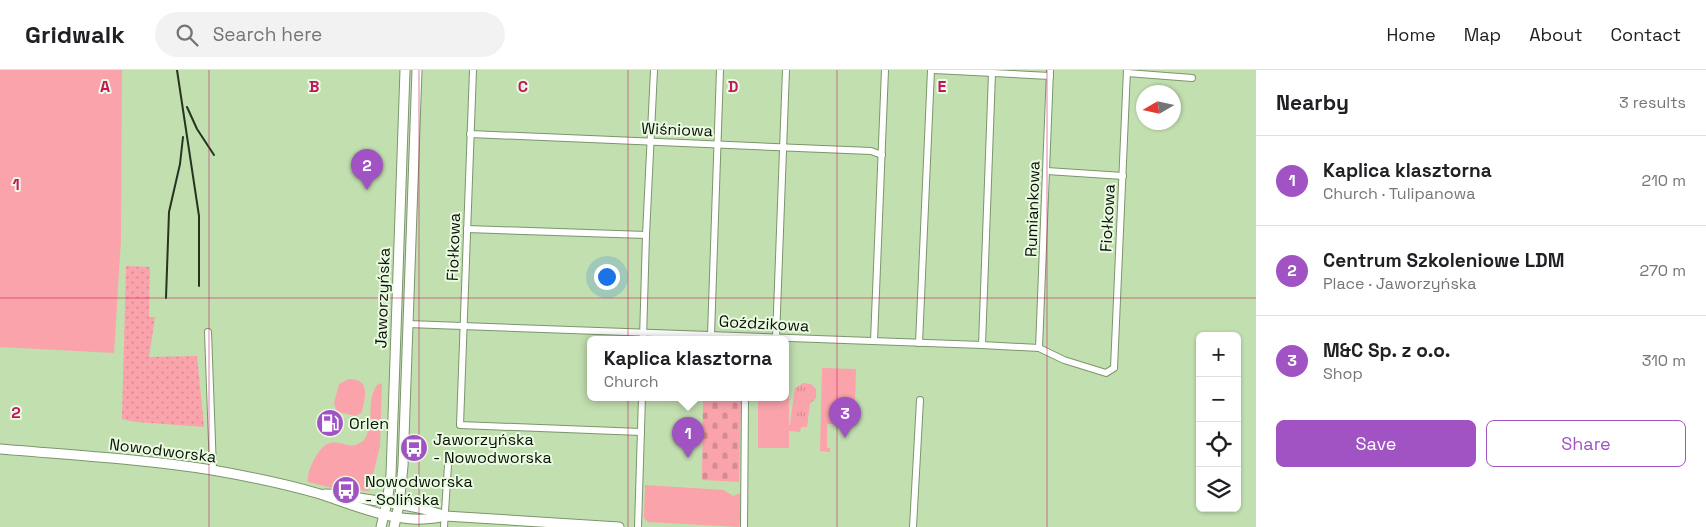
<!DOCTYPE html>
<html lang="en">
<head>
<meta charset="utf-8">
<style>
	:root { --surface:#fff; --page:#f2f2f2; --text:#202124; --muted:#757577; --line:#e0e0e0; --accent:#a153c4 }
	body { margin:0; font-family:"Space Grotesk",sans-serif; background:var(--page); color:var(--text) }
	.controls { position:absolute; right:15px; bottom:15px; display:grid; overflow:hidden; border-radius:8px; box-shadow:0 1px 4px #0004 }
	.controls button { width:45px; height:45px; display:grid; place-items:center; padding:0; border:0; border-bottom:1px solid var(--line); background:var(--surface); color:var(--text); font:25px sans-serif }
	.compass { position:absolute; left:1136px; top:15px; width:45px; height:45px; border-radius:50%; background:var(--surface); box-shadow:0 1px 4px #0004; rotate:261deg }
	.you { position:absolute; left:606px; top:206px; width:18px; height:18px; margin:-12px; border:4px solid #fff; border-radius:50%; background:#1a73e8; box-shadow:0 0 0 8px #1a73e833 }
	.badge { display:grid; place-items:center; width:32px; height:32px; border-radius:50%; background:var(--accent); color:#fff; font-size:16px; font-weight:700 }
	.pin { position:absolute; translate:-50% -41px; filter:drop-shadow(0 1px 2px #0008) }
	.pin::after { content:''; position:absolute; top:26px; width:18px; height:15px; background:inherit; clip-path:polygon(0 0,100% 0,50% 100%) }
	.popup { position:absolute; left:587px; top:266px; width:202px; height:65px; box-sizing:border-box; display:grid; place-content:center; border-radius:8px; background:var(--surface); filter:drop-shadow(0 1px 4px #0005); font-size:16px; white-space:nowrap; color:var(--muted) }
	.popup b { font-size:19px; color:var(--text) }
	.popup::after { content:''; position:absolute; left:50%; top:100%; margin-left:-10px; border:10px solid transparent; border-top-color:var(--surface) }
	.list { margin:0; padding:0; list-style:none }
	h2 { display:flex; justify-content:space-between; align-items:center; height:65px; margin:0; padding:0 20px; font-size:21px }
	h2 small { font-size:16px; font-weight:400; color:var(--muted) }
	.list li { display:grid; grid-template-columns:32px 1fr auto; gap:15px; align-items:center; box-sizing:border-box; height:90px; padding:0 20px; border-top:1px solid var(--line) }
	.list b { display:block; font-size:19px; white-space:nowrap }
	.list p { margin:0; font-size:16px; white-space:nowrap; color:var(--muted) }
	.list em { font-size:16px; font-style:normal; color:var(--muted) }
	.actions { display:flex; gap:10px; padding:15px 20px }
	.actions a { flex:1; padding:11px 0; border:1px solid var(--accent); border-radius:8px; text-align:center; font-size:18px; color:var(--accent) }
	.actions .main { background:var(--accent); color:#fff }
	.icon { flex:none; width:28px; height:28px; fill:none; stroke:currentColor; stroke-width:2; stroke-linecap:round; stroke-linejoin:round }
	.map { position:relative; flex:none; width:1256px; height:457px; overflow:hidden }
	header { display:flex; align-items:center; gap:30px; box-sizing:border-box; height:70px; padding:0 25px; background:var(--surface); border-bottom:1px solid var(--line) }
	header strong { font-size:24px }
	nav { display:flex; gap:28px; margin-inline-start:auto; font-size:18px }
	.search { width:350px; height:45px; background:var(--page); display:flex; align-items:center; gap:12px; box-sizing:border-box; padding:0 18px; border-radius:28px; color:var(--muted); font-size:19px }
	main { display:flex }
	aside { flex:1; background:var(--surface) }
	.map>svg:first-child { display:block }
	.grass { fill:#faa3ab }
	.cemetery { fill:url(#cemetery-stones) }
	.park { fill:url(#park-tufts) }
	.garden { fill:url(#garden-dots) }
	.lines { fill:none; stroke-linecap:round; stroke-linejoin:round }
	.street-casing { stroke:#7b966b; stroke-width:8 }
	.secondary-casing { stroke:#7b966b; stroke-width:11 }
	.street { stroke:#fff; stroke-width:6 }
	.secondary { stroke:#fff; stroke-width:9 }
	.rail { stroke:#26331f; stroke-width:2 }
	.grid { fill:none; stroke:#c2185b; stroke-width:1; stroke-opacity:0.55 }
	.labels { text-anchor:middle; stroke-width:4; stroke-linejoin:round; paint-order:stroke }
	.street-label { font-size:16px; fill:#081203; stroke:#ebfae3 }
	.poi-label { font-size:16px; fill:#081203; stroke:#ebfae3; text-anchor:start }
	.grid-label { font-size:16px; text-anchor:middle; font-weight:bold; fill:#c2185b; stroke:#ebfae3; stroke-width:4; stroke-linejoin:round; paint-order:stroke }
</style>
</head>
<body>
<header>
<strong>Gridwalk</strong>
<div class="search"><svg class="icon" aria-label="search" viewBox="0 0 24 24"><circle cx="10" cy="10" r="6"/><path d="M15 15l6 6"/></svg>Search here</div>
<nav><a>Home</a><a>Map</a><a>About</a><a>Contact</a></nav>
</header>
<main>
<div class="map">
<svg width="1256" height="457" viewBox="0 0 1256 457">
	<defs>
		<pattern id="cemetery-stones" width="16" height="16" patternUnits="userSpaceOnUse" patternTransform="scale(1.25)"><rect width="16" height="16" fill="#faa3ab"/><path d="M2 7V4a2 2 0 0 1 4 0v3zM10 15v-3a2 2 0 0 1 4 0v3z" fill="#d58b92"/></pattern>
		<pattern id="park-tufts" width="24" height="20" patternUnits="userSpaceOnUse" patternTransform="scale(1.25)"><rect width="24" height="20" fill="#faa3ab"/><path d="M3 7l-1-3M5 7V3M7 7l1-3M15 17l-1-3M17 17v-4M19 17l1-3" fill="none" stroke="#d58b92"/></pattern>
		<pattern id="garden-dots" width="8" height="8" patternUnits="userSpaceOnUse" patternTransform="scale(1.25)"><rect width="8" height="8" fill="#faa3ab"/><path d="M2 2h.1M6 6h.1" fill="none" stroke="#d58b92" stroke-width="1.8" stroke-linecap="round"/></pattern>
	</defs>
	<rect width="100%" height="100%" fill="#c2dfb0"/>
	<g class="grass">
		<polygon points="0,0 122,0 121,170 114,283 0,277"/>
		<polygon points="822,298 856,299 855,333 852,333 852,340 835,339 834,354 827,354 827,378 830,378 830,382 820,381"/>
		<path d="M349 309C371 309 365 328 362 342L356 346 337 342 334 333 339 314Z"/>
		<path d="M382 313 380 376 369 421 332 418 308 412C306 402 319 375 330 373 344 370 350 382 364 370 376 353 365 333 377 315Z"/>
		<polygon points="786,323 789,323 789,378 758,378 758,327 786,327"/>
		<polygon points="645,415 724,420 733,426 740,423 741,450 739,457 648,452 644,448"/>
	</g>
	<polygon class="cemetery" points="703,328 741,330 739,412 702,410"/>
	<polygon class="park" points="803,313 811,314 816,319 816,328 810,334 807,357 801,357 800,362 789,361 795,318"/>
	<polygon class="garden" points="126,196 150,197 149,247 155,247 149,287 197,286 204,357 136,352 122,349"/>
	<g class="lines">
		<g class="street-casing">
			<g id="street">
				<polyline points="473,0 460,355 641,362"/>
				<polyline points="934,0 1050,6"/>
				<polyline points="1127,3 1192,8"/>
				<polyline points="470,64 871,81 882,85"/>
				<polyline points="1047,101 1123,106"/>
				<polyline points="467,159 646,165"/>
				<polyline points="408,254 982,275 1039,278 1064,290 1106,303 1114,298 1127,0"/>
				<polyline points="208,262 213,400"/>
				<polyline points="711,265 720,0"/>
				<polyline points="776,268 786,0"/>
				<polyline points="643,269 646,165 654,0"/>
				<polyline points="874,271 885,0"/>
				<polyline points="919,273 931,0"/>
				<polyline points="982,275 992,3"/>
				<polyline points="1039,278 1050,0"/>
				<polyline points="444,457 448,395"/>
				<polyline points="638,457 642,327"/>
				<polyline points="744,457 745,327"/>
				<polyline points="913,457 920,330"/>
			</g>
		</g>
		<g class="secondary-casing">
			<g id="secondary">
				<path d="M0 379C71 385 142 389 212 400 247 406 286 414 320 424 359 437 403 457 445 446"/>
				<path d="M325 424C341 424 356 428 372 430 396 434 422 437 445 446L619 457"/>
				<polyline points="381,457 387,432 391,405 405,0"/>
				<polyline points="394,457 399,435 403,396 417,0"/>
			</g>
		</g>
		<use href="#street" class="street"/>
		<use href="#secondary" class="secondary"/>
		<g class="rail">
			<polyline points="177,0 199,146 199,216"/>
			<polyline points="187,37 197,59 214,85"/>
			<polyline points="166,228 169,142 180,94 183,67"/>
		</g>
	</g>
	<path class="grid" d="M209 0V457M419 0V457M628 0V457M837 0V457M1047 0V457M0 228H1256"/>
	<defs>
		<g id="fuel-disc" transform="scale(1.4375)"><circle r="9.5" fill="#a153c4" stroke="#ebfae3"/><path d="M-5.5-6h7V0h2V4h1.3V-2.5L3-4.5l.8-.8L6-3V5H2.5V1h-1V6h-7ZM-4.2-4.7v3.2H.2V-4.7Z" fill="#fff"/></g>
		<g id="bus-disc" transform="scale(1.4375)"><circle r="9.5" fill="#a153c4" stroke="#ebfae3"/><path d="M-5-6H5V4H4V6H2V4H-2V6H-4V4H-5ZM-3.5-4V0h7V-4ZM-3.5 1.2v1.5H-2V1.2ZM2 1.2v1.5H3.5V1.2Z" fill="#fff"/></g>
	</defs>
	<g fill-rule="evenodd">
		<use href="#fuel-disc" x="330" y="353"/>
		<use href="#bus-disc" x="414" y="378"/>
		<use href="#bus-disc" x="346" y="420"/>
	</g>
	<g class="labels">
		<g class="street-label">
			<text transform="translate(677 59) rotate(2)" y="6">Wiśniowa</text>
			<text transform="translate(1032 139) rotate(-88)" y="6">Rumiankowa</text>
			<text transform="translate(1107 148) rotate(-87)" y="6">Fiołkowa</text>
			<text transform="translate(453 177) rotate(-88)" y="6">Fiołkowa</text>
			<text transform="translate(382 228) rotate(-88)" y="6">Jaworzyńska</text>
			<text transform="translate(764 253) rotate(3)" y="6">Goździkowa</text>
			<text transform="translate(163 380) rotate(7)" y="6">Nowodworska</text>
		</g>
		<g class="poi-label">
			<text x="349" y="359">Orlen</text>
			<text x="433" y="375">Jaworzyńska<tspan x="433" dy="18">- Nowodworska</tspan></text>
			<text x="365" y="417">Nowodworska<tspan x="365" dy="18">- Solińska</tspan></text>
		</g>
	</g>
	<g class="grid-label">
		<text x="105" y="22">A</text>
		<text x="314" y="22">B</text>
		<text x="523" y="22">C</text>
		<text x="733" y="22">D</text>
		<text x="942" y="22">E</text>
		<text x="16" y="120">1</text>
		<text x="16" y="348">2</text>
	</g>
</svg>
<div class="controls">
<button>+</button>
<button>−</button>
<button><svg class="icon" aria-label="locate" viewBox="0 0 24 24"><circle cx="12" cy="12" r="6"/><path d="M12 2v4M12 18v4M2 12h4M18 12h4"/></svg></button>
<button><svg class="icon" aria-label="layers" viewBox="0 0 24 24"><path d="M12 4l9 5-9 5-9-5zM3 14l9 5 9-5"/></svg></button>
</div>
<svg class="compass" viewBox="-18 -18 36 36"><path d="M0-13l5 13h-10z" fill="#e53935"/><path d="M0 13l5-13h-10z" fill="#757577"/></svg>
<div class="you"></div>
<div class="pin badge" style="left:688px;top:388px">1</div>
<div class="popup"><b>Kaplica klasztorna</b>Church</div>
<div class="pin badge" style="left:367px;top:120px">2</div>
<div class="pin badge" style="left:845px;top:368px">3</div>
</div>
<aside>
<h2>Nearby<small>3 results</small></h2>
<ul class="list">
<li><span class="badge">1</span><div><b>Kaplica klasztorna</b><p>Church · Tulipanowa</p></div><em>210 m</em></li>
<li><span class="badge">2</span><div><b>Centrum Szkoleniowe LDM</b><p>Place · Jaworzyńska</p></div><em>270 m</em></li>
<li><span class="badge">3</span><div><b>M&amp;C Sp. z o.o.</b><p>Shop</p></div><em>310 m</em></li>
</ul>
<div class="actions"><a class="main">Save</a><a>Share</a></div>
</aside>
</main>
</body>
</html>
